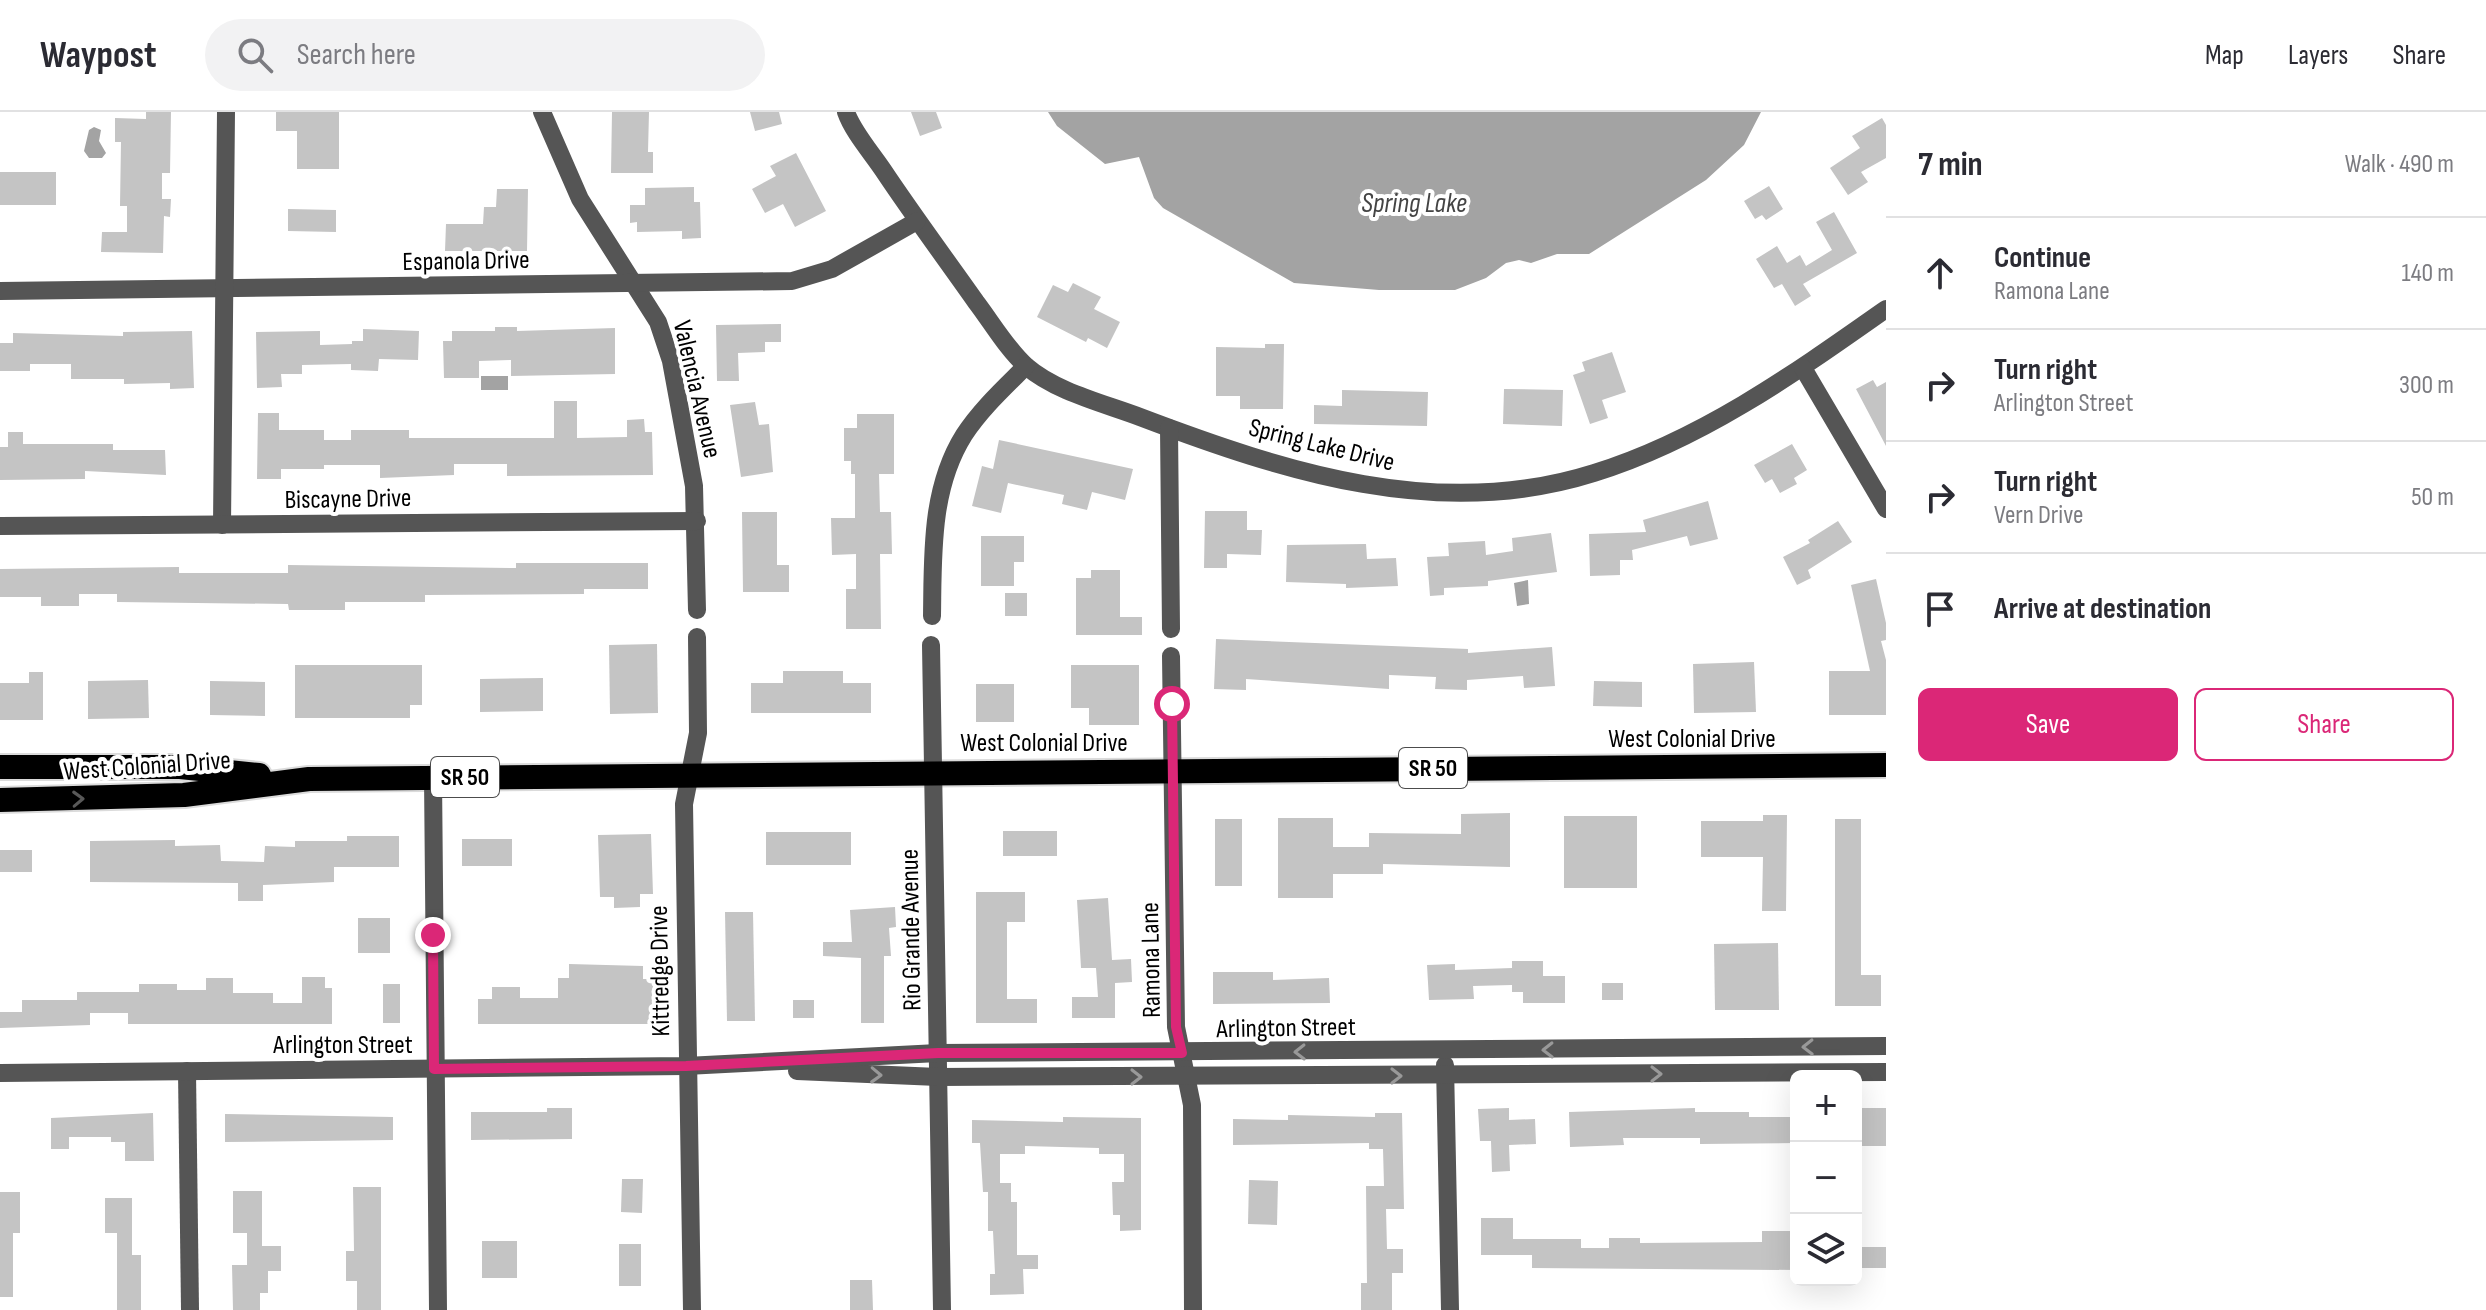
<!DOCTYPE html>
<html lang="en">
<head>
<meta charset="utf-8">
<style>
	:root { --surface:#fff; --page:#f2f2f3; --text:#2b2b33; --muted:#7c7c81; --line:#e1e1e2; --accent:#db2777 }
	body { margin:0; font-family:"Sofia Sans Condensed",sans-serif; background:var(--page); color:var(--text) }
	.controls { position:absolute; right:24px; bottom:24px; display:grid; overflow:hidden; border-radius:12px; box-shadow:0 8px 32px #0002 }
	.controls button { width:72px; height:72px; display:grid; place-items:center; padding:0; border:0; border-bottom:2px solid var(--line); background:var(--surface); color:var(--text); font:40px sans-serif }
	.stop { position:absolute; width:24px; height:24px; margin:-18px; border:6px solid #db2777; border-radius:50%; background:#fff }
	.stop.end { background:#db2777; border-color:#fff; box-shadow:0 2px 8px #0008 }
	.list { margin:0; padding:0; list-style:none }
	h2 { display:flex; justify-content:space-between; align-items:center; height:104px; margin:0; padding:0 32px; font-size:34px }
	h2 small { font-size:26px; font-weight:400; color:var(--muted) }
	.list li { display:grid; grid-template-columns:52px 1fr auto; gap:24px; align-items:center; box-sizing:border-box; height:112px; padding:0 32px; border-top:2px solid var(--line) }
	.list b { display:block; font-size:30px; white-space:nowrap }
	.list p { margin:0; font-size:26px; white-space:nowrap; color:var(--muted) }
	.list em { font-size:26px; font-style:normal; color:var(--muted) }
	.actions { display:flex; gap:16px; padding:24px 32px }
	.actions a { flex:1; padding:18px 0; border:2px solid var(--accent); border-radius:12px; text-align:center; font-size:28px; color:var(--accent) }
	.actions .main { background:var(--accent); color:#fff }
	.icon { flex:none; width:44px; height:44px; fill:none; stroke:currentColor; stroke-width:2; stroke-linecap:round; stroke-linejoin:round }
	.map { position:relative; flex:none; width:1886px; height:1198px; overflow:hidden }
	header { display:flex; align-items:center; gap:48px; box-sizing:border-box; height:112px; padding:0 40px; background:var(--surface); border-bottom:2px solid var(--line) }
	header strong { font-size:38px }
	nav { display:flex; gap:44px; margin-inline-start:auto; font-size:28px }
	.search { width:560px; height:72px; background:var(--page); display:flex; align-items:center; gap:20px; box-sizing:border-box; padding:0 28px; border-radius:44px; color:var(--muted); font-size:30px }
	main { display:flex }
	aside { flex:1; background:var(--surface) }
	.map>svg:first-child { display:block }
	.water { fill:#a3a3a3 }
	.building { fill:#c4c4c4 }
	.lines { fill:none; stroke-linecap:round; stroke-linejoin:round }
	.highway-casing { stroke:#dbdbdb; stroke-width:28 }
	.minor { stroke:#555; stroke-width:18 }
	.highway { stroke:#000; stroke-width:24 }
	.oneway { stroke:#595959 }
	.oneway2 { stroke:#999 }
	.route { stroke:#db2777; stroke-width:10 }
	.labels { text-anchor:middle; stroke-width:8; stroke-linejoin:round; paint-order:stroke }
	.shield { fill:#fff; stroke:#4c4c4c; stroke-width:2 }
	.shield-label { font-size:24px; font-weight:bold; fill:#000 }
	.street-label { font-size:26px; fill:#000; stroke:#fff }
	.water-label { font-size:28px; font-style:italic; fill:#444; stroke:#fff }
</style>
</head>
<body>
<header>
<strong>Waypost</strong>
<div class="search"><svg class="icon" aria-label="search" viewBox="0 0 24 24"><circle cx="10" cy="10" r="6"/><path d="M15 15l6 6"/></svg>Search here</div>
<nav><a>Map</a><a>Layers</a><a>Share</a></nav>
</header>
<main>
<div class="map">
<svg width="1886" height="1198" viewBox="0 0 1886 1198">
	<rect width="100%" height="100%" fill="#fff"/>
	<g class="water">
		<polygon points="1048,0 1761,0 1744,33 1706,68 1589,142 1557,142 1531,151 1519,148 1506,151 1486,166 1455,178 1379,178 1294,171 1163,96 1154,86 1139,45 1105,52 1057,14"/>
		<polygon points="94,15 101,18 99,29 106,41 102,46 89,46 84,39 89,18"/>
		<rect x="481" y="264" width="27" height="14"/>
		<polygon points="1528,468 1529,492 1517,494 1514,471"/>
	</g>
	<g class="building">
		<polygon points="146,0 171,0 170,61 162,61 162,87 171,87 170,105 164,104 163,141 101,140 102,120 127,120 127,94 120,94 121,30 115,30 115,6 146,7"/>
		<polygon points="276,0 339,0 339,57 297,57 297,19 276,19"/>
		<polygon points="612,0 649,0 648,40 653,40 653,61 611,61"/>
		<polygon points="750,0 779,0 782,12 755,19"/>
		<polygon points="911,0 936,0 942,16 920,24"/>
		<polygon points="1882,6 1886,13 1886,46 1861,60 1868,70 1848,83 1830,56 1860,36 1852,24"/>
		<polygon points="796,41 826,99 795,115 783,92 765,101 752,77 776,64 770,54"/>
		<rect x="0" y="60" width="56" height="33"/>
		<polygon points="1769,74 1783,97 1766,108 1762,103 1755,107 1744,89"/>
		<polygon points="694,75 694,90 700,90 701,126 682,127 682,119 637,120 637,110 630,111 630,93 645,93 645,76"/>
		<polygon points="497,77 528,77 527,139 445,139 446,112 483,112 484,95 496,95"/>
		<polygon points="288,97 336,98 336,120 288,119"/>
		<polygon points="1834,100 1857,141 1803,172 1811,184 1795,194 1782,172 1774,176 1756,147 1777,134 1787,151 1800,143 1806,154 1832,138 1816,110"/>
		<polygon points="1073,171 1101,185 1094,197 1120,210 1107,236 1088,226 1086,230 1037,205 1053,173 1068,180"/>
		<polygon points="781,212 781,230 765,230 765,240 738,241 739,269 717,269 716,213"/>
		<polygon points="495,215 517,215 517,219 615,216 615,262 511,264 511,248 479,249 479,266 444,266 443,229 452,229 452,219 495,219"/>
		<polygon points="363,217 419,219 418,248 379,247 378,259 351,258 351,252 302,253 302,262 281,262 282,275 257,276 256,220 320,219 320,233 352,232 352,229 363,229"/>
		<polygon points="192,219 194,276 170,277 170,271 124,272 124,267 71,267 71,252 30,252 30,259 0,259 0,231 13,231 13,221 123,224 123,220"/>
		<polygon points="1265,232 1284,232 1283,297 1240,297 1240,284 1216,284 1216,235 1265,236"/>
		<polygon points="1612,240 1626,280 1602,288 1608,306 1590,312 1573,263 1585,259 1582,250"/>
		<polygon points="1873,268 1877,275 1886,270 1886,334 1856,277"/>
		<polygon points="1504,277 1563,278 1562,314 1503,312"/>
		<polygon points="1342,278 1428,280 1427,314 1314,312 1314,293 1342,294"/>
		<polygon points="554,289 577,289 577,326 627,325 627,308 644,307 645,320 652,320 653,363 507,364 507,352 454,352 454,363 380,366 380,353 324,353 324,357 281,357 281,367 257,367 258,301 279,301 279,318 324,318 324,328 351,328 351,318 409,318 409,326 554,326"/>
		<polygon points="755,290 759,313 769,312 773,360 741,365 730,293"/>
		<polygon points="857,302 894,302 894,362 879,362 880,400 891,400 892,442 880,442 881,517 846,517 846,477 856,477 856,442 832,443 831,406 855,406 855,362 851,362 851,349 844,349 844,316 857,316"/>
		<polygon points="8,320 23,320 23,332 113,332 113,338 165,338 166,363 85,359 85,367 0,368 0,335 8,335"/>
		<polygon points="999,328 1133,357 1125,388 1092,380 1087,398 1062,392 1064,383 1008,371 1001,401 972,394 982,354 993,357"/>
		<polygon points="1792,332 1807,358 1794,366 1797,372 1780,381 1772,367 1765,371 1754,353"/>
		<polygon points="1708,389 1718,427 1690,434 1687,424 1632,438 1633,448 1620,448 1620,463 1590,464 1589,422 1646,420 1643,408"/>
		<polygon points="1205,399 1247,399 1247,418 1262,418 1261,443 1227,442 1227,456 1204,456"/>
		<polygon points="742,400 777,400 777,453 789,453 789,480 743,480"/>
		<polygon points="1838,409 1852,430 1808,458 1811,466 1797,473 1783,445 1810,431 1808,428"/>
		<polygon points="1551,421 1557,460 1488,469 1488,474 1444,476 1444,483 1430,484 1427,445 1449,444 1448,431 1485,429 1486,443 1513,439 1512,426"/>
		<polygon points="981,424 1024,424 1024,450 1014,450 1014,474 981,474"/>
		<polygon points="1366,432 1367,447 1396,446 1398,474 1346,476 1346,472 1286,470 1287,433"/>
		<polygon points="516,451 648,451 648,477 584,477 584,482 425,483 425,490 345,490 345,498 289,498 288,492 117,490 117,482 79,482 79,494 41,494 41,485 0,485 0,457 179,455 179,461 288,461 288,453 516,456"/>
		<polygon points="1091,458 1120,458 1120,505 1142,505 1142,523 1076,523 1076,466 1091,466"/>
		<polygon points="1876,467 1886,511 1886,528 1881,529 1886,548 1886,603 1829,603 1829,559 1870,559 1851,473"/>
		<rect x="1005" y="481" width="22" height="23"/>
		<polygon points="1216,527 1468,537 1468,541 1552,535 1555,574 1524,576 1523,564 1467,568 1467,578 1435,577 1436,565 1389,563 1389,577 1246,567 1246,578 1214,577"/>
		<polygon points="657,532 658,601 610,602 609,533"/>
		<polygon points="1754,550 1756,600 1694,601 1693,552"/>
		<polygon points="295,553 422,553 422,593 410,593 410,606 295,606"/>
		<polygon points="1071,553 1139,553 1139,613 1089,613 1089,596 1071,596"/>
		<polygon points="783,559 843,559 843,571 871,571 871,601 751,601 751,571 783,571"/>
		<polygon points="29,560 43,560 43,608 0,608 0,571 29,571"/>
		<polygon points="543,566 543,599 480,600 480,567"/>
		<polygon points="148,568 149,606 88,607 88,569"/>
		<polygon points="210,569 265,570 265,604 210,603"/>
		<polygon points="1594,569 1642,570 1642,595 1593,594"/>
		<rect x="976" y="572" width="38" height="38"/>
		<polygon points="1510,701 1510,755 1383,752 1383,762 1333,762 1333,786 1278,786 1278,706 1333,706 1333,735 1369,735 1369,721 1461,722 1461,702"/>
		<polygon points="1763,703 1787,703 1786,799 1762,799 1763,745 1701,745 1701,709 1763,709"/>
		<rect x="1564" y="704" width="73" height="72"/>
		<rect x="1215" y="707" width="27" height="67"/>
		<polygon points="1835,707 1861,707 1861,863 1881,863 1881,894 1835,894"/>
		<rect x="1003" y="719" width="54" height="25"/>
		<rect x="766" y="720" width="85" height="33"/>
		<polygon points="651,722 653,782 640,782 640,795 614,796 614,785 600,785 598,723"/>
		<polygon points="347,724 399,724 399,755 334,755 334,770 263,773 263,789 238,789 238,771 90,770 90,729 175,728 175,734 220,733 221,749 264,750 265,734 295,735 295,729 347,729"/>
		<rect x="462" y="727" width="50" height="27"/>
		<rect x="0" y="738" width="32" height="22"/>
		<polygon points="976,780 1025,780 1025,810 1007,810 1007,887 1037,887 1037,911 976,911"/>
		<polygon points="1108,786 1112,848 1131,847 1132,870 1115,871 1115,906 1072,906 1072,885 1098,885 1096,856 1081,856 1077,788"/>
		<polygon points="895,795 896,815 889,816 891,844 884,844 884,911 861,911 861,846 823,844 823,830 852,830 850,798"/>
		<polygon points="725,800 753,800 755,909 727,909"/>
		<rect x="358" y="806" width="32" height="35"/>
		<polygon points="1778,831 1779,898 1715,898 1714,832"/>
		<polygon points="1512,849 1543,849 1543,864 1565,864 1565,891 1523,891 1523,880 1512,880 1512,873 1473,874 1474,887 1429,888 1427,853 1455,852 1455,858 1512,856"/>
		<polygon points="569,852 643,854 643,867 654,867 654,912 478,912 478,887 492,887 492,875 520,875 520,886 558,886 558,866 569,866"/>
		<polygon points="1213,860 1273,860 1273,868 1329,866 1330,891 1213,892"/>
		<polygon points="302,865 325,865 325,876 332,876 332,912 128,912 128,901 90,901 90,913 0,916 0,900 22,900 22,888 77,888 77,880 139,880 139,872 177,872 177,878 206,878 206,866 233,866 233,881 273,881 273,891 302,891"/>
		<rect x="1602" y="871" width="21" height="17"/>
		<rect x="383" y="872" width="17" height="39"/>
		<rect x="793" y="888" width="21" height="18"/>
		<polygon points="547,996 572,996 572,1027 471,1028 471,1000 547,1000"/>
		<polygon points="1509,996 1509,1008 1535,1007 1536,1032 1509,1033 1510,1059 1492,1060 1491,1029 1480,1029 1478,997"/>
		<polygon points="1695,996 1695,1000 1749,1000 1749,1005 1796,1005 1796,1031 1700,1032 1700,1026 1623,1026 1624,1033 1570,1035 1569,1000"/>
		<rect x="1856" y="996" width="30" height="38"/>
		<polygon points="153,1001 154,1049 125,1049 125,1030 111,1030 111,1025 69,1025 69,1037 51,1037 51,1006"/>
		<polygon points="1375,1001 1402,1001 1404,1097 1386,1097 1387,1137 1403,1137 1403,1161 1392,1161 1392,1198 1361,1198 1361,1171 1367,1171 1366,1074 1384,1074 1383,1037 1369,1037 1369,1031 1233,1033 1233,1007 1288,1008 1288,1003 1375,1005"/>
		<polygon points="225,1002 393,1005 393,1028 225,1030"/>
		<polygon points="1063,1005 1141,1006 1141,1118 1120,1119 1120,1103 1113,1103 1112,1070 1124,1070 1124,1042 1099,1042 1099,1036 1025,1034 1025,1042 1000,1042 1000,1071 1011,1071 1011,1090 1017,1090 1017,1143 1038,1143 1038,1157 1023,1157 1024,1182 990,1183 990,1162 995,1162 993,1119 988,1119 988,1080 983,1080 980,1031 972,1031 972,1008 1063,1010"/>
		<polygon points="622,1067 643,1067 642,1101 621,1100"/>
		<polygon points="1249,1068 1278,1069 1277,1113 1248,1112"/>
		<polygon points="353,1075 381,1075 381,1198 357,1198 357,1169 346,1169 346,1139 354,1139"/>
		<polygon points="233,1079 262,1079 262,1134 281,1134 281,1159 268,1159 268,1181 260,1181 260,1198 233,1198 232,1153 247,1153 247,1121 233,1121"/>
		<polygon points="0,1080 20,1080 20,1121 13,1121 13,1185 0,1185"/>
		<polygon points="105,1086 132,1086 132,1143 141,1143 141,1198 117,1198 117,1121 105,1121"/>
		<polygon points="1481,1106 1513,1106 1513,1127 1581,1127 1581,1136 1609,1136 1609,1126 1640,1126 1640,1131 1762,1130 1762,1119 1795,1119 1796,1158 1532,1156 1532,1143 1481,1143"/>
		<rect x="482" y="1129" width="35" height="37"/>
		<rect x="619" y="1132" width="22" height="42"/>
		<rect x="1856" y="1135" width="30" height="21"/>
		<polygon points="850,1168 872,1168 873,1198 850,1198"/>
	</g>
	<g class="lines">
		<g class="highway-casing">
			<g id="highway">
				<polyline points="0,655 180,655 259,663"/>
				<polyline points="0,688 184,683 309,667 1886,653"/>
			</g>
		</g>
		<g class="minor">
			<polyline points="542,0 580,87 658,210 671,249 694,374 697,498"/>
			<path d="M846 0C853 20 871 40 883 58 913 103 945 146 976 190 992 211 1007 237 1026 254 1056 280 1103 291 1140 305 1285 360 1439 410 1594 361 1701 328 1795 261 1886 197"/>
			<polyline points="0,179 792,169 832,157 917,109"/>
			<polyline points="1803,256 1886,397"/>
			<polyline points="1169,316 1171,517"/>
			<polyline points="222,413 226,0"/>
			<polyline points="0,414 697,409"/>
			<path d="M932 504C933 444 930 377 964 323 981 297 1004 276 1026 254"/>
			<polyline points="931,533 942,1198"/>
			<polyline points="1171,544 1176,915 1192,993 1193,1198"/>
			<polyline points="433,665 438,1198"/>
			<polyline points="1445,953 1450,1198"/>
			<polyline points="187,959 190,1198"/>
			<polyline points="797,959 938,965 1886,960"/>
			<polyline points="0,961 686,954 938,941 1886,934"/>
			<polyline points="692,1198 684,692 698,621 697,525"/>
		</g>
		<use href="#highway" class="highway"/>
	</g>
	<defs><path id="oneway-chevron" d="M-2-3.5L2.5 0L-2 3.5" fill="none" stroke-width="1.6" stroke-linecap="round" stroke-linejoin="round" transform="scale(2)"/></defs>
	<use class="oneway" href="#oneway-chevron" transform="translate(78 687) rotate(-2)"/>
	<g class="oneway2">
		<use href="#oneway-chevron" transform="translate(1808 935) rotate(179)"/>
		<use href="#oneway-chevron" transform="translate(1548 938) rotate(179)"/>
		<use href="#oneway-chevron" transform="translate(1300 940) rotate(179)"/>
		<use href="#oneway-chevron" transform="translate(1656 962)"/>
		<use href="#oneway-chevron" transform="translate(876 963) rotate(2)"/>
		<use href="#oneway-chevron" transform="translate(1396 964)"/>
		<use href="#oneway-chevron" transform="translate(1136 965)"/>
	</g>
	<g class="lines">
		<polyline class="route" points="433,823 434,957 686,954 938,941 1182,941 1176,915 1172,592"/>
	</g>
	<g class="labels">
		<g class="shield">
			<rect x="1399" y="636" width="68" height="40" rx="6"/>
			<rect x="431" y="645" width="68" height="40" rx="6"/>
		</g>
		<g class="shield-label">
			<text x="1433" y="664">SR 50</text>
			<text x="465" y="673">SR 50</text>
		</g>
		<g class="street-label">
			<text transform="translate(466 148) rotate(-1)" y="9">Espanola Drive</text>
			<text transform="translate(698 277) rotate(77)" y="9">Valencia Avenue</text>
			<text transform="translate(1322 332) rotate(14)" y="9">Spring Lake Drive</text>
			<text transform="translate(348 386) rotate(-1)" y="9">Biscayne Drive</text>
			<text x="1692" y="635">West Colonial Drive</text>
			<text x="1044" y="639">West Colonial Drive</text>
			<text transform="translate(147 653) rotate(-4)" y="9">West Colonial Drive</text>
			<text transform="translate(910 818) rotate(-91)" y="9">Rio Grande Avenue</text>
			<text transform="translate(1150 848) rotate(-91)" y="9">Ramona Lane</text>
			<text transform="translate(659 859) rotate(-91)" y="9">Kittredge Drive</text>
			<text transform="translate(1286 915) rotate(-1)" y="9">Arlington Street</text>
			<text x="343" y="941">Arlington Street</text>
		</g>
		<g class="water-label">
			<text x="1414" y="100">Spring Lake</text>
		</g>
	</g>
</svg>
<div class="controls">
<button>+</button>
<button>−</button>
<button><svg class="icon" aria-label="layers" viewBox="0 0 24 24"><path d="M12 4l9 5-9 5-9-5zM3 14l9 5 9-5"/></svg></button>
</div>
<div class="stop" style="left:1172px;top:592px"></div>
<div class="stop end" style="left:433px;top:823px"></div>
</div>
<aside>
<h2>7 min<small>Walk · 490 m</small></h2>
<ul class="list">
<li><svg class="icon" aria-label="ahead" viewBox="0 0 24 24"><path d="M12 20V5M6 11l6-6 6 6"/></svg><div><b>Continue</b><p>Ramona Lane</p></div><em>140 m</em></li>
<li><svg class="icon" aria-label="right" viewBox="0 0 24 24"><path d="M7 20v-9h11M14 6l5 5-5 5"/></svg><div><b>Turn right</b><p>Arlington Street</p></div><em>300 m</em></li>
<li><svg class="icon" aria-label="right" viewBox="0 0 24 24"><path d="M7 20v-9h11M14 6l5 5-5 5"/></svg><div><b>Turn right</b><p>Vern Drive</p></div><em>50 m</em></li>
<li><svg class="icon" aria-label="arrive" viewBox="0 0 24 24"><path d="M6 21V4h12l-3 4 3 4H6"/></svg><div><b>Arrive at destination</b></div></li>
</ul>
<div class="actions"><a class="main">Save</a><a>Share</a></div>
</aside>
</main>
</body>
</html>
